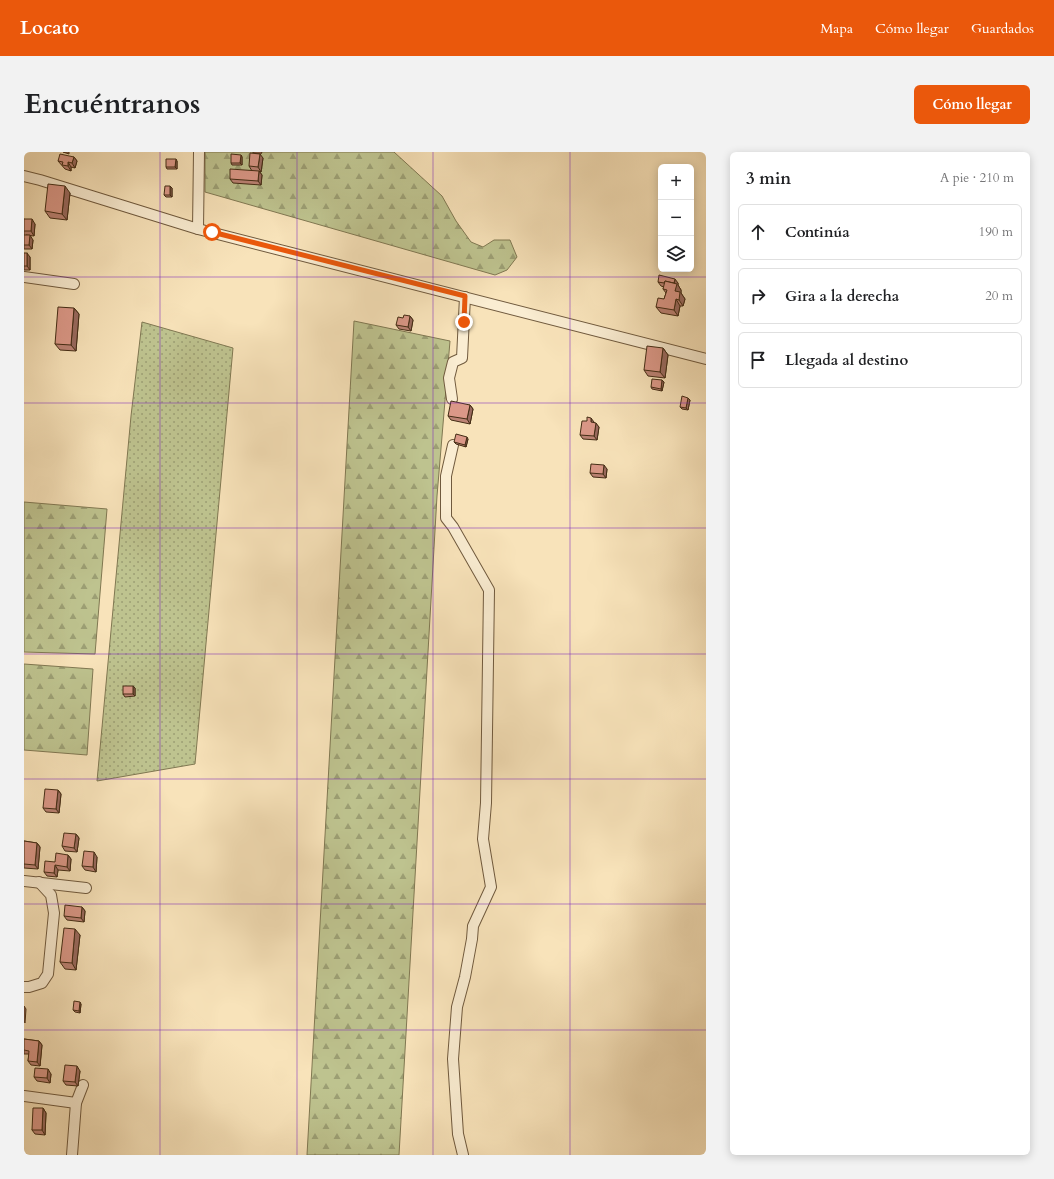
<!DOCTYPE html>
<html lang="es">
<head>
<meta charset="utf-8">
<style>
	:root { --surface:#fff; --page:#f2f2f2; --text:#202124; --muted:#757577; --line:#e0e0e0; --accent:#ea580c }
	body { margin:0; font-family:Cardo,serif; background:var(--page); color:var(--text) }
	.controls { position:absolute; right:12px; top:12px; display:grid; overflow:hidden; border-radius:6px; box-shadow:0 2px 10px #0003 }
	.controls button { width:36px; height:36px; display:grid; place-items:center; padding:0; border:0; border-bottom:1px solid var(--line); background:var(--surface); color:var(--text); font:20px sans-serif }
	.stop { position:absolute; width:12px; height:12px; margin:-9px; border:3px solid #ea580c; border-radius:50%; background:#fff }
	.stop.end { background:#ea580c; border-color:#fff; box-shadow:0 1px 4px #0008 }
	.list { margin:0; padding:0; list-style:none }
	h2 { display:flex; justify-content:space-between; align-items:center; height:52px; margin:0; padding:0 16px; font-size:17px }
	h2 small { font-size:13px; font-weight:400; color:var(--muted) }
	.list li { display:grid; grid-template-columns:26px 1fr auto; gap:12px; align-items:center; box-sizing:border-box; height:56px; margin:0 8px 8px; padding:0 8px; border:1px solid var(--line); border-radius:6px }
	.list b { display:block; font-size:15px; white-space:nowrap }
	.list em { font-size:13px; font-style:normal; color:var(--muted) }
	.icon { flex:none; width:22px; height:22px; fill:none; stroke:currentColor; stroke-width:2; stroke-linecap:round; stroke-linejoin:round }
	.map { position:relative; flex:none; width:682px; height:1003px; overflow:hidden; border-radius:6px }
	header { display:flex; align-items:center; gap:24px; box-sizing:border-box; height:56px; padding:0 20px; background:var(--accent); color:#fff }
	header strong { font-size:19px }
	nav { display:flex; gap:22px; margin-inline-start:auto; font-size:14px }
	.intro { display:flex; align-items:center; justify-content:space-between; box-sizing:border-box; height:96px; padding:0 24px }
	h1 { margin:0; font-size:28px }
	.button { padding:10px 18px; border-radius:6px; background:var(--accent); color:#fff; font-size:14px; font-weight:700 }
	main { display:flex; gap:24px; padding:0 24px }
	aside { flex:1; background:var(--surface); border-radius:6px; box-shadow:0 2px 10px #0003 }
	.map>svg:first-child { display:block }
	.grass { fill:url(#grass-dots); stroke:#807852 }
	.forest { fill:url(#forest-firs); stroke:#807852 }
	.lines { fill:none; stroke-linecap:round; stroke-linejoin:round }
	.minor-casing { stroke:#705a3e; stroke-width:12 }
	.minor { stroke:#faedd2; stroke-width:10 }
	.wall { fill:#bc8375; stroke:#432c14 }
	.shaded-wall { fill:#996a5f; stroke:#432c14 }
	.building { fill:#db9888; stroke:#432c14 }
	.route { stroke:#ea580c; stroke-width:5 }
	.grid { fill:none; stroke:#7b2cbf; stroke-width:1; stroke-opacity:0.55 }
</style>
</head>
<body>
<header>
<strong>Locato</strong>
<nav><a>Mapa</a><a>Cómo llegar</a><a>Guardados</a></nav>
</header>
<div class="intro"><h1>Encuéntranos</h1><a class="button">Cómo llegar</a></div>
<main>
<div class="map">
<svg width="682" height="1003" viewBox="0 0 682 1003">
	<defs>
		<pattern id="grass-dots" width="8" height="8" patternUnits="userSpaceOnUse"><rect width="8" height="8" fill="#bec38f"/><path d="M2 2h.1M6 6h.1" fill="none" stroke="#9c9f74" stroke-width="1.8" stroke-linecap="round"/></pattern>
		<pattern id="forest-firs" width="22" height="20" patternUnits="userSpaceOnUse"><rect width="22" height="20" fill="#bec38f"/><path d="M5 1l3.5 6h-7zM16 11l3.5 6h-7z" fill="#9c9f74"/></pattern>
	</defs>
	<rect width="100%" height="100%" fill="#f8e3ba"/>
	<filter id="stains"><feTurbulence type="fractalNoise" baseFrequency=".005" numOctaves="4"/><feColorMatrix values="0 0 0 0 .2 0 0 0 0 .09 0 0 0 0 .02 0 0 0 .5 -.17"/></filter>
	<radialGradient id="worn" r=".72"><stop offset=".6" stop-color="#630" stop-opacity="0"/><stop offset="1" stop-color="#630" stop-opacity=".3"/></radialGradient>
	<polygon class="grass" points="118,170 209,196 171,612 73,629 107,264"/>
	<g class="forest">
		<polygon points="181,0 370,0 418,44 432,69 447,90 459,95 470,88 486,88 493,105 483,118 471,123 181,40"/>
		<polygon points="330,169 426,189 413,344 375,1003 283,1003"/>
		<polygon points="0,350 83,357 71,502 0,500"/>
		<polygon points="0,512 69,517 63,603 0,598"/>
	</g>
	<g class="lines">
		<g class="minor-casing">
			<g id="minor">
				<polyline points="0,24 16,28 174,77 682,207"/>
				<polyline points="174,77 175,0"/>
				<polyline points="0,125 50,132"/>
				<polyline points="428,247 425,226 429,210 438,206 441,145"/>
				<polyline points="429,293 422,324 422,366 429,375 465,438 462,651 459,687 467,735 449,774 448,787 441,825 433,855 429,907 434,982 439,1003"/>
				<polyline points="0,729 62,736"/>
				<polyline points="0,835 5,835 18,831 24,822 30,761 27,743 15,730"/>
				<polyline points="0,944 52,951"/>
				<polyline points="48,1003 52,951 59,933"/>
			</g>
		</g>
		<use href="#minor" class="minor"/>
	</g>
	<g class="wall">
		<polygon points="39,0 45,0 45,2"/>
		<polygon points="229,0 238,0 237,2 229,1"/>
		<polygon points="217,3 218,5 218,13 208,13 207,11"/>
		<polygon points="50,5 53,9 51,16 47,15 47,19 41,17 34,9"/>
		<polygon points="239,6 237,20 235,19 238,23 237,33 209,31 206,27 228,19 225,14"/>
		<polygon points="153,9 153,17 143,17 142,15"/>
		<polygon points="148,36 148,45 142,45 140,43"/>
		<polygon points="46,41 43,68 26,66 21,59"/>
		<polygon points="0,67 11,72 10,84 2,83 9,88 8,97 0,97"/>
		<polygon points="0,101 6,105 6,118 0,118"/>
		<polygon points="634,130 654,131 654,133 657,138 657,141 661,147 659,154 656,154 654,164 637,161 632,155 640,147 642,141 639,137 640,135 637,134"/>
		<polygon points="50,156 55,162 52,199 36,198 31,192"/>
		<polygon points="386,164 389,168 387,179 375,177 372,173 379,166"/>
		<polygon points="639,196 644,203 641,226 624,224 620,218"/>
		<polygon points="638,228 640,230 638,239 628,237 627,235"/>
		<polygon points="666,248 664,258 658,257 656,255"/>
		<polygon points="446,253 449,257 446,272 427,268 424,264"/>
		<polygon points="570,270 575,275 573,288 559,287 556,283"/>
		<polygon points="444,287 442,295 432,292 430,290"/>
		<polygon points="583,317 582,326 569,325 566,321"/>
		<polygon points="111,536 111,544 101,545 99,542"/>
		<polygon points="34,638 37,642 35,661 22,660 19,656"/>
		<polygon points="52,682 55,686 53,700 41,699 38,694"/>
		<polygon points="0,689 13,691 16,695 14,717 0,716"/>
		<polygon points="44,703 47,707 46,719 34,718 33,725 23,724 20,720 31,710"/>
		<polygon points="73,705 72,720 61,718 58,714"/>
		<polygon points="58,755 61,759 60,770 43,768 40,764"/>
		<polygon points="56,783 52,818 41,817 36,810"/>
		<polygon points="57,852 56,861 51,860 49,858"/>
		<polygon points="0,887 15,889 18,893 16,914 7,913 4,909 5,902 0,902"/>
		<polygon points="56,919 54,934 42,933 39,929"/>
		<polygon points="27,922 26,931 13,929 10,925"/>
		<polygon points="19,956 22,961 21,983 11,982 8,978"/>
	</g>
	<g class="shaded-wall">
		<polygon points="236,2 239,6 237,20 234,15"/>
		<polygon points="217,3 218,5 218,13 216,11"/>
		<polygon points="50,5 53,9 51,16 48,11"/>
		<polygon points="152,7 153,9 153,17 151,15"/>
		<polygon points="44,10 47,15 47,19 44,14"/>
		<polygon points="235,19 238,23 237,33 234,29"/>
		<polygon points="41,34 46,41 43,68 38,62"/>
		<polygon points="146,34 148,36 148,45 146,43"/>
		<polygon points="8,67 11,72 10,84 7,79"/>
		<polygon points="6,83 9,88 8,97 5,93"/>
		<polygon points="3,101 6,105 6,118 3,114"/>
		<polygon points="651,127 654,131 654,133 657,138 657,141 661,147 659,154 655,148 651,139 650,133"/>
		<polygon points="652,147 656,154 654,164 650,158"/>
		<polygon points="50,156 55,162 52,199 47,193"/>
		<polygon points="386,164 389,168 387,179 384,175"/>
		<polygon points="639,196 644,203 641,226 636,220"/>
		<polygon points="638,228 640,230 638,239 637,237"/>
		<polygon points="664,246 666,248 664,258 662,256"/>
		<polygon points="446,253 449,257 446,272 443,267"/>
		<polygon points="567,266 570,270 570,275 567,270"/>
		<polygon points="572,271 575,275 573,288 570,284"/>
		<polygon points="443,285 444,287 442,295 441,293"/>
		<polygon points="580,313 583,317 582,326 579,322"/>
		<polygon points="109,534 111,536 111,544 109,542"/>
		<polygon points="34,638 37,642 35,661 32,657"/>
		<polygon points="52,682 55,686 53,700 50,696"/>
		<polygon points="13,691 16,695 14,717 11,713"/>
		<polygon points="70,700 73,705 72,720 69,715"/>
		<polygon points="44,703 47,707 46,719 43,715"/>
		<polygon points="31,713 34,718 33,725 30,721"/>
		<polygon points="58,755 61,759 60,770 57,766"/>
		<polygon points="51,777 56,783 52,818 48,811"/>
		<polygon points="56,850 57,852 56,861 55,859"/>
		<polygon points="0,854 2,857 1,871 0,869"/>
		<polygon points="15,889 18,893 16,914 13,910"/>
		<polygon points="53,914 56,919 54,934 51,930"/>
		<polygon points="24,917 27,922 26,931 23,926"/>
		<polygon points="19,956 22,961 21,983 18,978"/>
	</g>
	<g class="building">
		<polygon points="226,1 236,2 234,15 225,14"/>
		<polygon points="36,2 50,5 48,11 44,10 44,14 38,13 39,10 34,9"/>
		<polygon points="207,2 217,3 216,11 207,11"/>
		<polygon points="142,7 152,7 151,15 142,15"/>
		<polygon points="206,17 235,19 234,29 206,27"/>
		<polygon points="24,32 41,34 38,62 21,59"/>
		<polygon points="141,34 146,34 146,43 140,43"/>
		<polygon points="0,67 8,67 7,79 0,79"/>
		<polygon points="0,83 6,83 5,93 0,93"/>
		<rect x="0" y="101" width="3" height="13"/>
		<polygon points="635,123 651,127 650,131 641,129 640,131 634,130"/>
		<polygon points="641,129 653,132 651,139 656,140 655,148 652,147 650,158 632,155 634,146 640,147 643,138 639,137"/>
		<polygon points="34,155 50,156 47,193 31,192"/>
		<polygon points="380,163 386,164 384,175 372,173 374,165 379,166"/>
		<polygon points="623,194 639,196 636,220 620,218"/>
		<polygon points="628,227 638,228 637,237 627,235"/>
		<polygon points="658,244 664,246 662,256 656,255"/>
		<polygon points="427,249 446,253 443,267 424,264"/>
		<polygon points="563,265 567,266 567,270 572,271 570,284 556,283 558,269 563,269"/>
		<polygon points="432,282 443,285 441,293 430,290"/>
		<polygon points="567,312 580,313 579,322 566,321"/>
		<rect x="99" y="534" width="10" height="8"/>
		<polygon points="21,637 34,638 32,657 19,656"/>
		<polygon points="40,681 52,682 50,696 38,694"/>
		<polygon points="0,689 13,691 11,713 0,712"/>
		<polygon points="60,699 70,700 69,715 58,714"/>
		<polygon points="32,701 44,703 43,715 31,713 30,721 20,720 21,709 31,710"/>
		<polygon points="41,753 58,755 57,766 40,764"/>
		<polygon points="40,776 51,777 48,811 36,810"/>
		<polygon points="50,849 56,850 55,859 49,858"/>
		<polygon points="0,887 15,889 13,910 4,909 5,899 0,898"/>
		<polygon points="41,913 53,914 51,930 39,929"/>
		<polygon points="11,916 24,917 23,926 10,925"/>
		<polygon points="9,956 19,956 18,978 8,978"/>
	</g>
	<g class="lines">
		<polyline class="route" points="188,80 441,144 440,170"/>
	</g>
	<path class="grid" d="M136 0V1003M273 0V1003M409 0V1003M546 0V1003M0 125H682M0 251H682M0 376H682M0 502H682M0 627H682M0 752H682M0 878H682"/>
	<rect width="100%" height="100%" filter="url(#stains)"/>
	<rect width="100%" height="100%" fill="url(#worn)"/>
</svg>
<div class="controls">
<button>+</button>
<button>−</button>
<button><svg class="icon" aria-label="layers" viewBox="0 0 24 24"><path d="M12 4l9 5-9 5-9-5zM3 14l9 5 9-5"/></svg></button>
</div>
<div class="stop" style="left:188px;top:80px"></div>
<div class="stop end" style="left:440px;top:170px"></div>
</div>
<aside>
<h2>3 min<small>A pie · 210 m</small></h2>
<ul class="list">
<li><svg class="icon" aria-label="ahead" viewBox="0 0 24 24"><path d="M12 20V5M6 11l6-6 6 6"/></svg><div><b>Continúa</b></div><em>190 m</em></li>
<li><svg class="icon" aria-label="right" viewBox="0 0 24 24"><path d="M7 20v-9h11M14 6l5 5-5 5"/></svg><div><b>Gira a la derecha</b></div><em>20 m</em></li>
<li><svg class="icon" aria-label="arrive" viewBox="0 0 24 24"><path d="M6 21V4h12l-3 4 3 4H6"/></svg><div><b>Llegada al destino</b></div></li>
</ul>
</aside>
</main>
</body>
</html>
